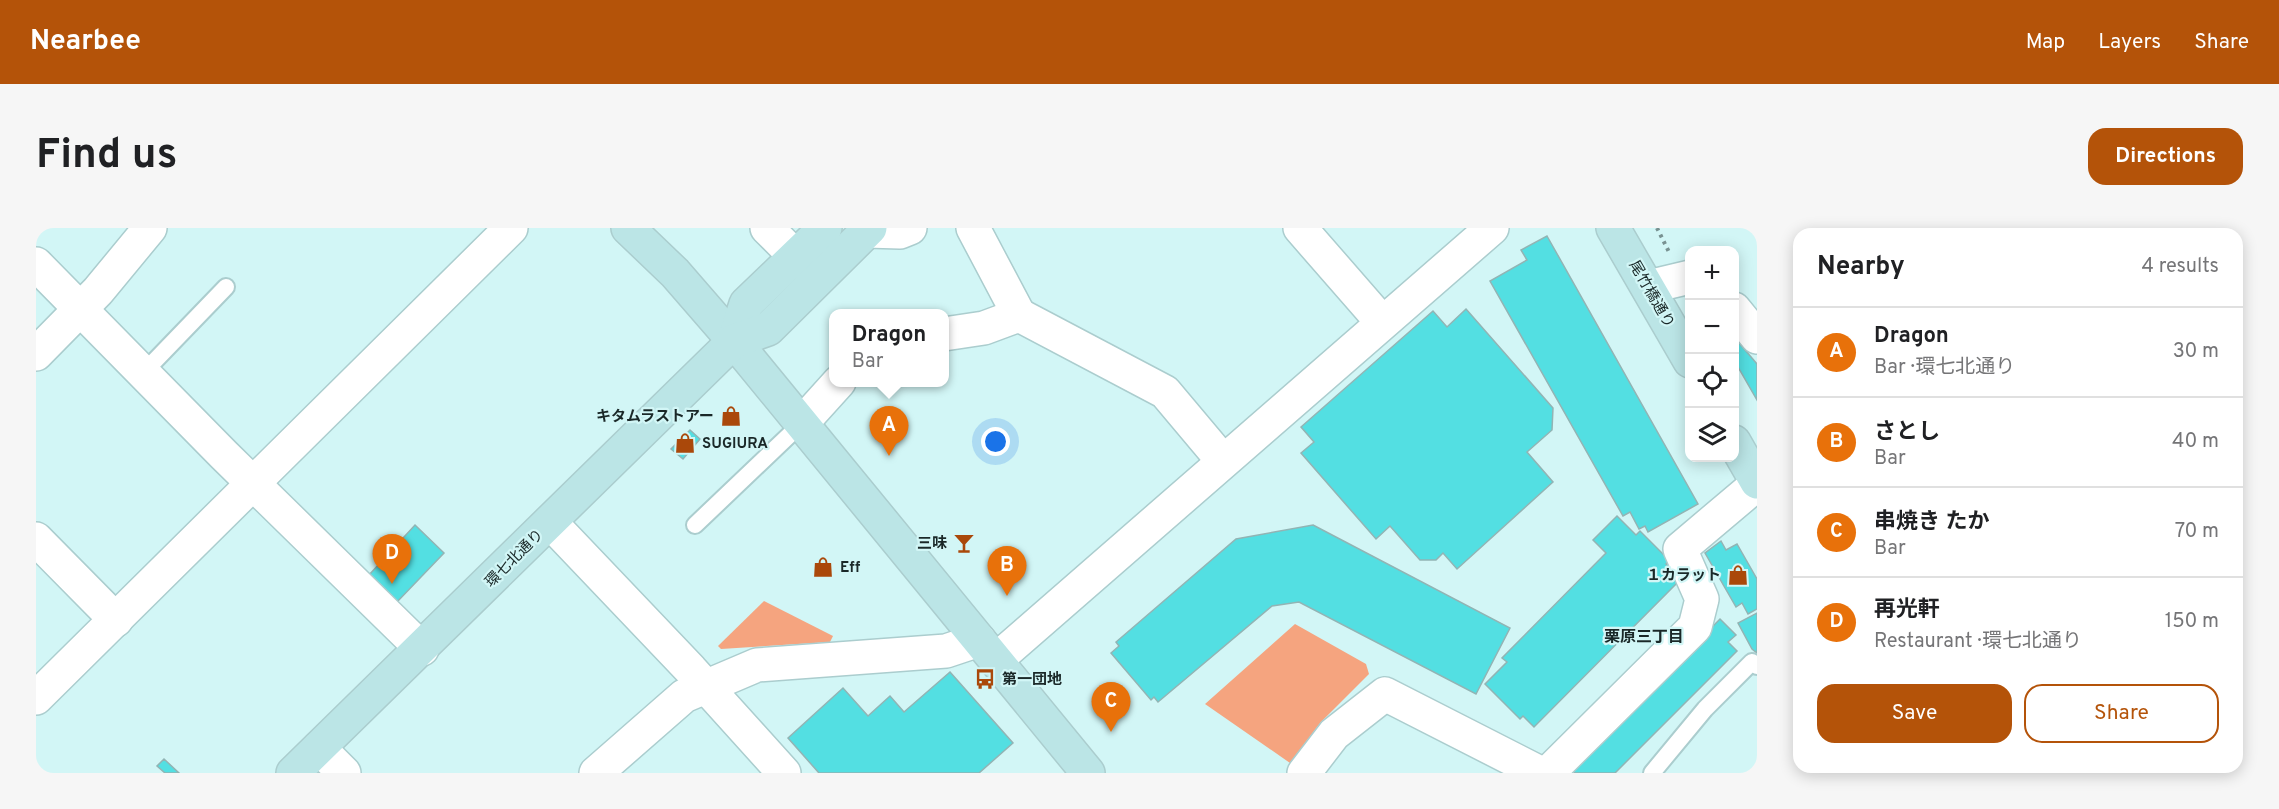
<!DOCTYPE html>
<html lang="en">
<head>
<meta charset="utf-8">
<style>
	:root { --surface:#fff; --page:#f6f6f6; --text:#202124; --muted:#757577; --line:#e0e0e0; --accent:#b45309 }
	body { margin:0; font-family:Overpass,"Noto Sans JP",sans-serif; background:var(--page); color:var(--text) }
	.controls { position:absolute; right:18px; top:18px; display:grid; overflow:hidden; border-radius:12px; box-shadow:0 3px 15px #0003 }
	.controls button { width:54px; height:54px; display:grid; place-items:center; padding:0; border:0; border-bottom:2px solid var(--line); background:var(--surface); color:var(--text); font:30px sans-serif }
	.you { position:absolute; left:960px; top:214px; width:21px; height:21px; margin:-15px; border:4px solid #fff; border-radius:50%; background:#1a73e8; box-shadow:0 0 0 9px #1a73e833 }
	.badge { display:grid; place-items:center; width:39px; height:39px; border-radius:50%; background:var(--accent); color:#fff; font-size:20px; font-weight:700 }
	.pin { position:absolute; translate:-50% -50px; filter:drop-shadow(0 2px 3px #0008) }
	.pin::after { content:''; position:absolute; top:32px; width:21px; height:18px; background:inherit; clip-path:polygon(0 0,100% 0,50% 100%) }
	.popup { position:absolute; left:793px; top:81px; width:120px; height:78px; box-sizing:border-box; display:grid; place-content:center; border-radius:12px; background:var(--surface); filter:drop-shadow(0 2px 4px #0005); font-size:20px; white-space:nowrap; color:var(--muted) }
	.popup b { font-size:22px; color:var(--text) }
	.popup::after { content:''; position:absolute; left:50%; top:100%; margin-left:-12px; border:12px solid transparent; border-top-color:var(--surface) }
	.list { margin:0; padding:0; list-style:none }
	h2 { display:flex; justify-content:space-between; align-items:center; height:78px; margin:0; padding:0 24px; font-size:26px }
	h2 small { font-size:20px; font-weight:400; color:var(--muted) }
	.list li { display:grid; grid-template-columns:39px 1fr auto; gap:18px; align-items:center; box-sizing:border-box; height:90px; padding:0 24px; border-top:2px solid var(--line) }
	.list b { display:block; font-size:22px; white-space:nowrap }
	.list p { margin:0; font-size:20px; white-space:nowrap; color:var(--muted) }
	.list em { font-size:20px; font-style:normal; color:var(--muted) }
	.actions { display:flex; gap:12px; padding:18px 24px }
	.actions a { flex:1; padding:14px 0; border:2px solid var(--accent); border-radius:18px; text-align:center; font-size:21px; color:var(--accent) }
	.actions .main { background:var(--accent); color:#fff }
	.icon { flex:none; width:33px; height:33px; fill:none; stroke:currentColor; stroke-width:2; stroke-linecap:round; stroke-linejoin:round }
	.map { position:relative; flex:none; width:1721px; height:545px; overflow:hidden; border-radius:18px }
	header { display:flex; align-items:center; gap:36px; box-sizing:border-box; height:84px; padding:0 30px; background:var(--accent); color:#fff }
	header strong { font-size:28px }
	nav { display:flex; gap:33px; margin-inline-start:auto; font-size:21px }
	.intro { display:flex; align-items:center; justify-content:space-between; box-sizing:border-box; height:144px; padding:0 36px }
	h1 { margin:0; font-size:42px }
	.button { padding:15px 27px; border-radius:18px; background:var(--accent); color:#fff; font-size:21px; font-weight:700 }
	main { display:flex; gap:36px; padding:0 36px }
	aside { flex:1; background:var(--surface); border-radius:18px; box-shadow:0 3px 15px #0003 }
	.map>svg:first-child { display:block }
	.green { fill:#f5a47f }
	.building { fill:#53dfe2; stroke:#92b4b4; stroke-width:1.5 }
	.lines { fill:none; stroke-linecap:round; stroke-linejoin:round }
	.lane-casing { stroke:#abcdce; stroke-width:20 }
	.street-casing { stroke:#abcdce; stroke-width:36 }
	.secondary-casing { stroke:#abcdce; stroke-width:36 }
	.path { stroke:#789191; stroke-width:4; stroke-dasharray:3 4.5; stroke-linecap:butt }
	.lane { stroke:#fff; stroke-width:16 }
	.street { stroke:#fff; stroke-width:33 }
	.secondary { stroke:#bbe5e6; stroke-width:33 }
	.labels { text-anchor:middle; stroke-width:4.5; stroke-linejoin:round; paint-order:stroke }
	.street-label { font-size:15px; fill:#1a2828; stroke:#d2f6f6 }
	.poi-label { font-size:15px; font-weight:bold; fill:#1a2828; stroke:#d2f6f6; text-anchor:end }
	.neighbourhood-label { font-size:16px; font-weight:bold; fill:#1a2828; stroke:#d2f6f6 }
</style>
</head>
<body>
<header>
<strong>Nearbee</strong>
<nav><a>Map</a><a>Layers</a><a>Share</a></nav>
</header>
<div class="intro"><h1>Find us</h1><a class="button">Directions</a></div>
<main>
<div class="map">
<svg width="1721" height="545" viewBox="0 0 1721 545">
	<rect width="100%" height="100%" fill="#d2f6f6"/>
	<g class="green">
		<polygon points="728,373 797,408 794,414 685,421 682,418"/>
		<polygon points="1259,396 1330,436 1333,446 1285,494 1254,535 1169,476"/>
	</g>
	<g class="building">
		<polygon points="1511,8 1662,276 1612,304 1609,298 1603,301 1594,284 1587,288 1454,53 1491,32 1485,22"/>
		<polygon points="1430,81 1517,180 1516,202 1491,224 1517,254 1421,341 1407,325 1400,332 1384,332 1354,298 1340,311 1265,225 1278,214 1265,199 1397,83 1411,99"/>
		<polygon points="1698,109 1721,136 1721,172 1698,132"/>
		<polygon points="654,202 664,211 647,231 635,221"/>
		<polygon points="1581,288 1600,307 1604,303 1633,332 1630,336 1645,351 1498,499 1487,488 1484,491 1449,456 1471,434 1466,430 1570,325 1557,312"/>
		<polygon points="379,297 408,325 361,374 333,347"/>
		<polygon points="1277,297 1474,400 1440,466 1263,374 1236,378 1122,474 1118,469 1115,472 1075,425 1083,418 1080,414 1200,311"/>
		<polygon points="1685,313 1690,322 1701,316 1721,351 1721,381 1712,386 1706,375 1700,379 1669,325"/>
		<polygon points="1721,385 1721,425 1716,421 1702,395"/>
		<polygon points="1684,391 1700,407 1692,414 1701,423 1579,545 1539,545 1535,541"/>
		<polygon points="914,444 977,515 943,545 783,545 752,510 807,460 832,488 854,468 868,484"/>
		<polygon points="128,531 143,545 129,545 121,538"/>
	</g>
	<g class="lines">
		<g class="lane-casing">
			<g id="lane">
				<polyline points="108,144 190,59"/>
				<polyline points="659,297 765,196"/>
				<polyline points="1616,545 1669,481 1716,434 1721,438"/>
			</g>
		</g>
		<g class="street-casing">
			<g id="street">
				<polyline points="731,0 753,22"/>
				<polyline points="937,0 983,87"/>
				<polyline points="1264,0 1346,94"/>
				<polyline points="831,3 864,4 874,0"/>
				<polyline points="0,36 188,227 386,421"/>
				<polyline points="1612,59 1654,49"/>
				<polyline points="1698,81 1721,109"/>
				<polyline points="908,106 948,100 983,87 1129,164 1187,233"/>
				<polyline points="0,126 62,63 114,0"/>
				<polyline points="765,196 803,154"/>
				<polyline points="514,294 655,442 748,545"/>
				<polyline points="0,311 80,392"/>
				<polyline points="960,432 1456,0"/>
				<polyline points="0,470 475,0"/>
				<polyline points="283,520 308,545"/>
				<polyline points="560,545 648,468 721,437 910,423 943,412"/>
				<polyline points="1268,545 1298,506 1349,466 1504,545"/>
				<polyline points="1512,545 1659,399 1666,371 1644,321 1721,256"/>
			</g>
		</g>
		<g class="secondary-casing">
			<g id="secondary">
				<polyline points="592,0 639,45 698,113 1052,545"/>
				<polyline points="1577,0 1654,133"/>
				<polyline points="698,113 710,76 789,0"/>
				<polyline points="1698,214 1721,254"/>
				<polyline points="257,545 698,113 732,101 834,0"/>
			</g>
		</g>
		<polyline class="path" points="1621,0 1633,24"/>
		<use href="#lane" class="lane"/>
		<use href="#street" class="street"/>
		<use href="#secondary" class="secondary"/>
	</g>
	<defs>
		<g id="shop-bare" transform="scale(1.62)"><path d="M-5-2.5h2.3a2.7 3.5 0 0 1 5.4 0H5L5.5 6h-11ZM-1.5-2.5h3a1.5 2.3 0 0 0-3 0Z" fill="#aa480a" stroke="#d2f6f6" stroke-width="2.5" paint-order="stroke"/></g>
		<g id="bar-bare" transform="scale(1.62)"><path d="M-6-5H6L.8 .8V4.5H3.5V6h-7V4.5H-.8V.8Z" fill="#aa480a" stroke="#d2f6f6" stroke-width="2.5" paint-order="stroke"/></g>
		<g id="bus-bare" transform="scale(1.62)"><path d="M-5-6H5V4H4V6H2V4H-2V6H-4V4H-5ZM-3.5-4V0h7V-4ZM-3.5 1.2v1.5H-2V1.2ZM2 1.2v1.5H3.5V1.2Z" fill="#aa480a" stroke="#d2f6f6" stroke-width="2.5" paint-order="stroke"/></g>
	</defs>
	<g fill-rule="evenodd">
		<use href="#shop-bare" x="695" y="188"/>
		<use href="#shop-bare" x="649" y="215"/>
		<use href="#bar-bare" x="928" y="315"/>
		<use href="#shop-bare" x="787" y="339"/>
		<use href="#shop-bare" x="1702" y="347"/>
		<use href="#bus-bare" x="949" y="451"/>
	</g>
	<g class="labels">
		<g class="street-label">
			<text transform="translate(1616 66) rotate(60)" y="5">尾竹橋通り</text>
			<text transform="translate(478 330) rotate(-45)" y="5">環七北通り</text>
		</g>
		<g class="poi-label">
			<text x="678" y="193">キタムラストアー</text>
			<text x="666" y="220" text-anchor="start">SUGIURA</text>
			<text x="911" y="320">三味</text>
			<text x="804" y="344" text-anchor="start">Eff</text>
			<text x="1685" y="352">１カラット</text>
			<text x="966" y="456" text-anchor="start">第一団地</text>
		</g>
		<g class="neighbourhood-label">
			<text x="1608" y="414">栗原三丁目</text>
		</g>
	</g>
</svg>
<div class="controls">
<button>+</button>
<button>−</button>
<button><svg class="icon" aria-label="locate" viewBox="0 0 24 24"><circle cx="12" cy="12" r="6"/><path d="M12 2v4M12 18v4M2 12h4M18 12h4"/></svg></button>
<button><svg class="icon" aria-label="layers" viewBox="0 0 24 24"><path d="M12 4l9 5-9 5-9-5zM3 14l9 5 9-5"/></svg></button>
</div>
<div class="you"></div>
<div class="pin badge" style="left:853px;top:228px;background:#e8710a">A</div>
<div class="popup"><b>Dragon</b>Bar</div>
<div class="pin badge" style="left:971px;top:368px;background:#e8710a">B</div>
<div class="pin badge" style="left:1075px;top:504px;background:#e8710a">C</div>
<div class="pin badge" style="left:356px;top:356px;background:#e8710a">D</div>
</div>
<aside>
<h2>Nearby<small>4 results</small></h2>
<ul class="list">
<li><span class="badge" style="background:#e8710a">A</span><div><b>Dragon</b><p>Bar · 環七北通り</p></div><em>30 m</em></li>
<li><span class="badge" style="background:#e8710a">B</span><div><b>さとし</b><p>Bar</p></div><em>40 m</em></li>
<li><span class="badge" style="background:#e8710a">C</span><div><b>串焼き たか</b><p>Bar</p></div><em>70 m</em></li>
<li><span class="badge" style="background:#e8710a">D</span><div><b>再光軒</b><p>Restaurant · 環七北通り</p></div><em>150 m</em></li>
</ul>
<div class="actions"><a class="main">Save</a><a>Share</a></div>
</aside>
</main>
</body>
</html>
